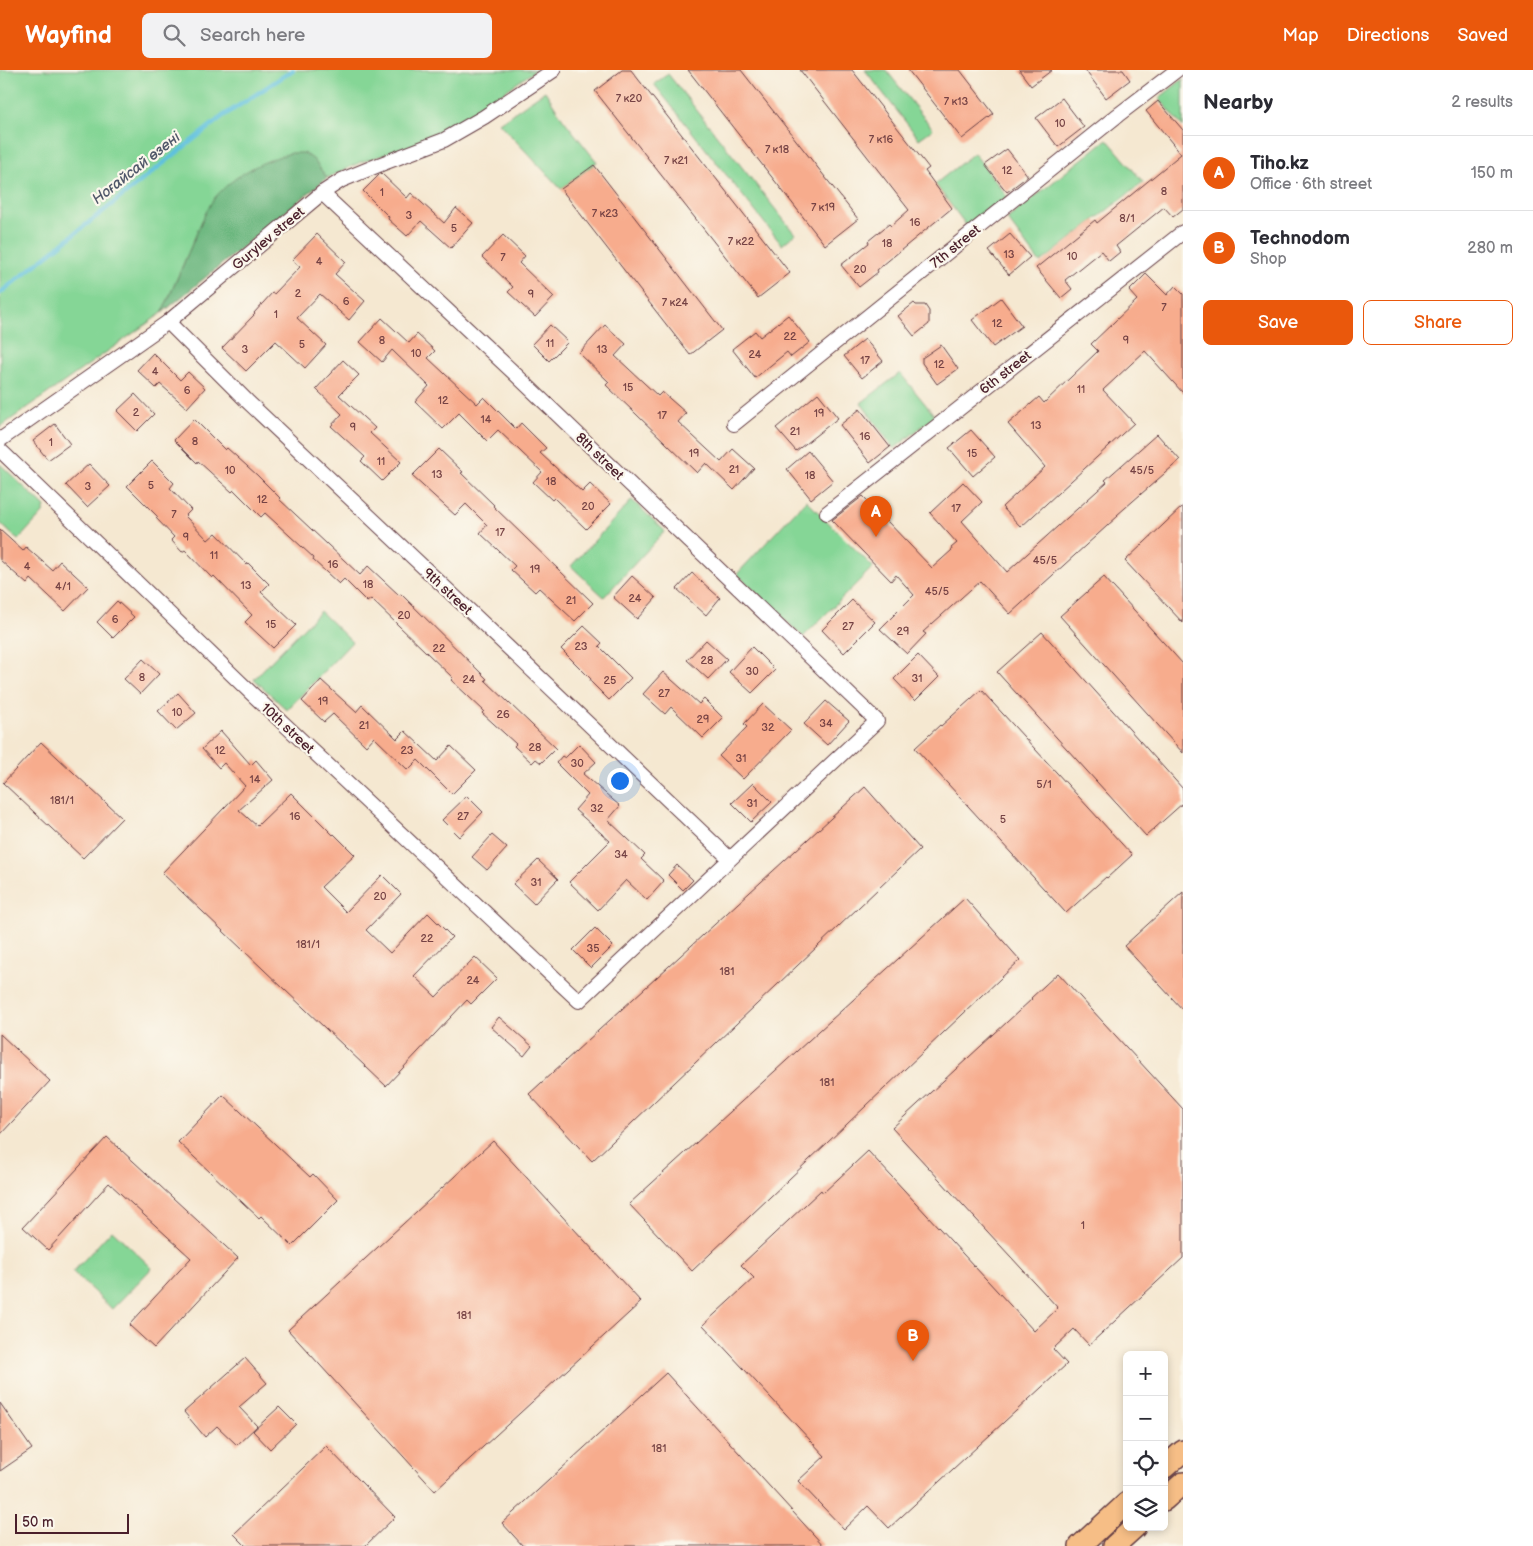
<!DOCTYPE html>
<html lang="en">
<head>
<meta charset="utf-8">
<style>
	:root { --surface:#fff; --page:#f2f2f3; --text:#2b2b33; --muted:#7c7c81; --line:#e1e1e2; --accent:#ea580c }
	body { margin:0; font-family:"Balsamiq Sans",sans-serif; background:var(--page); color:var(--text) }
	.controls { position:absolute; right:15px; bottom:15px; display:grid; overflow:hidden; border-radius:8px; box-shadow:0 2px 8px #0003 }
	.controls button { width:45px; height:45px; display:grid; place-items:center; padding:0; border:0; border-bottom:1px solid var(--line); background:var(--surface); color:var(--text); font:25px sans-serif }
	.scale { position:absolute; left:15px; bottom:12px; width:114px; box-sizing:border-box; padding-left:5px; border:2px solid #4a1f2b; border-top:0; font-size:14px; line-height:18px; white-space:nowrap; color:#4a1f2b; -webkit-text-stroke:4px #fbf7ec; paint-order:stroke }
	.you { position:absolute; left:619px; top:710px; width:18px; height:18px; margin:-12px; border:4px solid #fff; border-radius:50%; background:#1a73e8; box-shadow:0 0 0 8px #1a73e833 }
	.badge { display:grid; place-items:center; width:32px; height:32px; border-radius:50%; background:var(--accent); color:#fff; font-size:16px; font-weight:700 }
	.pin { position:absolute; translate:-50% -41px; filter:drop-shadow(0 1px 2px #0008) }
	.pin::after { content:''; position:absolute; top:26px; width:18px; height:15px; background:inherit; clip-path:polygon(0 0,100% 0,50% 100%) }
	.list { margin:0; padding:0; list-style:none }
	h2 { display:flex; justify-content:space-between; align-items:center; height:65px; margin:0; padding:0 20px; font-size:21px }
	h2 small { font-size:16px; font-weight:400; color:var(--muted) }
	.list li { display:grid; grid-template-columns:32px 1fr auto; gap:15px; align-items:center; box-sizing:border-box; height:75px; padding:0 20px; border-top:1px solid var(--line) }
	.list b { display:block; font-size:19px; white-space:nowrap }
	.list p { margin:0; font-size:16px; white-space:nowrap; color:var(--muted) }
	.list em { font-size:16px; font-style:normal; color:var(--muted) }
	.actions { display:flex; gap:10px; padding:15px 20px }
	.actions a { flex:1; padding:11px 0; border:1px solid var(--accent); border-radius:8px; text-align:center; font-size:18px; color:var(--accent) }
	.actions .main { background:var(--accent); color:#fff }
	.icon { flex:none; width:28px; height:28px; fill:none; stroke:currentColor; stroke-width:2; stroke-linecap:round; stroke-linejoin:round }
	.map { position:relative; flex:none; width:1183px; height:1476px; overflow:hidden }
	header { display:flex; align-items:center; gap:30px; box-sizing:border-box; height:70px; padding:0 25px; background:var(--accent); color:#fff }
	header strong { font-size:24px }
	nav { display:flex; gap:28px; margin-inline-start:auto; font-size:18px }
	.search { width:350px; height:45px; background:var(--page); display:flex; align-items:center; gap:12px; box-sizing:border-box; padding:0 18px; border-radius:8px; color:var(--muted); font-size:19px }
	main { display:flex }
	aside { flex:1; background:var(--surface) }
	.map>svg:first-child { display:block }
	.green { fill:#85d696; stroke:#687a60 }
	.forest { fill:#6cb77f; stroke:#5b6b55 }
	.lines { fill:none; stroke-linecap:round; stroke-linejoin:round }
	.stream { stroke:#5fc1de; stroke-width:4.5 }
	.building { fill:#f7ac8d }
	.street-casing { stroke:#643d44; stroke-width:16 }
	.primary-casing { stroke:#643d44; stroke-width:24 }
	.street { stroke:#fff; stroke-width:14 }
	.primary { stroke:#f6be86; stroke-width:21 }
	.labels { text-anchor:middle; stroke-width:4.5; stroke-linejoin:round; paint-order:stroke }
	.number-label { font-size:11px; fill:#754244 }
	.street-label { font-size:14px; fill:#4a1f2b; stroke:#fbf7ec }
	.water-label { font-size:15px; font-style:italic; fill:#51586a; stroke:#fbf7ec }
</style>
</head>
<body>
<header>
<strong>Wayfind</strong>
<div class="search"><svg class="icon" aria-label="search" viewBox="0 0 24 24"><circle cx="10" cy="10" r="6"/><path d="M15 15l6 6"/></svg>Search here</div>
<nav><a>Map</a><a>Directions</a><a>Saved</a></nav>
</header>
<main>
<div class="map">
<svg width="1183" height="1476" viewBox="0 0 1183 1476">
	<rect width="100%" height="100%" fill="#fbf7ec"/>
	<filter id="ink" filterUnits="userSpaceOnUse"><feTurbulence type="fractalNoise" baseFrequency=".02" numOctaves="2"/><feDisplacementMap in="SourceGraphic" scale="10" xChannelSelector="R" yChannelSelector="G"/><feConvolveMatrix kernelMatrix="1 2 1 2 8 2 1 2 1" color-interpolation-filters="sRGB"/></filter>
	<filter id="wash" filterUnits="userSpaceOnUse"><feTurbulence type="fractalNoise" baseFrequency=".0096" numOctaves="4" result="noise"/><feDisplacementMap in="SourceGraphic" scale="20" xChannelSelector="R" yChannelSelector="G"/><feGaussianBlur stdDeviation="1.12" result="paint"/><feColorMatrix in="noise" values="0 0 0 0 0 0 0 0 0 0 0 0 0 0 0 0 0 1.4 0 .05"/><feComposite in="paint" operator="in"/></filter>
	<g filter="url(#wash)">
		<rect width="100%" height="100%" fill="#f5e8d1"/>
		<g class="green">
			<polygon points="0,0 536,0 459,53 437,66 416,75 361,92 327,108 313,89 291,83 217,125 202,151 162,243 0,357"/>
			<polygon points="865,0 886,0 933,59 919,69"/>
			<polygon points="668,4 795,164 782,175 654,14"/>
			<polygon points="1183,9 1183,57 1159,28"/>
			<polygon points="545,21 563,49 597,92 561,119 499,53"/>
			<polygon points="1107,69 1143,112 1040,193 1007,149"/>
			<polygon points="974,83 1008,128 969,159 935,114"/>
			<polygon points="900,303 935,346 894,379 861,333"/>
			<polygon points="0,394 45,437 43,443 18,470 0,453"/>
			<polygon points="632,430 665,461 604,527 571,496"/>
			<polygon points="806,430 873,497 803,567 737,504"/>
			<polygon points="320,541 352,572 287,640 254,609"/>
			<polygon points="112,1160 152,1198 112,1239 73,1202"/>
		</g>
		<path class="forest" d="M291 83H304L313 89 327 108 162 243C173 219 183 195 193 172 199 158 208 134 218 124 237 103 265 90 291 83Z"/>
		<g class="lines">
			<polyline class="stream" points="0,223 223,46 293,0"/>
		</g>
		<g id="blocks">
			<g class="building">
				<polygon points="622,0 631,0 790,203 758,228 595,21"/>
				<polygon points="688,0 741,0 858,149 825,175"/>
				<polygon points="800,0 852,0 929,98 925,101 952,138 877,200 878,202 859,217 841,195 869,173 868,171 889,154 891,156 909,140"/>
				<polygon points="908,0 960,0 994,44 962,69"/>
				<polygon points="1019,0 1052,0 1031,16"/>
				<polygon points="1085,0 1123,0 1130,10 1106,28"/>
				<polygon points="1062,28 1084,57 1058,77 1036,48"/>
				<polygon points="1158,31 1183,60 1183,139 1173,147 1164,137 1116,176 1120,182 1109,191 1101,181 1065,210 1072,219 1061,228 1036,198 1095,150 1097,153 1181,84 1146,41"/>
				<polygon points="1007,79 1028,106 1007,122 985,95"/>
				<polygon points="594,95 722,260 690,285 561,119"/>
				<polygon points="381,103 407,128 411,123 444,153 456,138 473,153 451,178 421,151 407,166 388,149 389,147 363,121"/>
				<polygon points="317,164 346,192 335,204 365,231 349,250 320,224 297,248 326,275 305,298 276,271 246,301 222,278 255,244 254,243 272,223 274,224 300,197 292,190"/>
				<polygon points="1010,164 1030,187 1009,205 989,181"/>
				<polygon points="503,165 525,186 519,193 554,227 535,247 508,222 513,217 482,187"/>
				<polygon points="1146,204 1167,225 1175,216 1183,224 1183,323 1145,281 1103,320 1134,353 1021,457 1002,437 1045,397 1008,354 1039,327 1044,333 1098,281 1091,274 1137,230 1129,221"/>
				<polygon points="1001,228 1022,256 993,277 972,250"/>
				<polygon points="914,233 916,235 925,235 929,241 929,254 914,266 898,246"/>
				<polygon points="788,245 810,272 791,287 787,282 755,308 732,279 755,261 760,267"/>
				<polygon points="382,248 409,273 417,264 435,281 428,288 477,334 484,327 516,359 521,353 546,378 540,383 582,422 590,414 611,434 586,459 554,428 552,430 533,412 542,402 498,360 487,371 459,343 443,359 415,332 429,316 392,280 382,292 360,272"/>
				<polygon points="550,255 568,272 549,291 532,274"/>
				<polygon points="605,255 626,274 615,286 658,326 662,322 686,343 678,352 721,392 733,379 754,398 734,420 706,393 697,403 606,315 609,312 579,283"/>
				<polygon points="865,269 883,291 862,308 844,286"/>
				<polygon points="941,275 958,299 937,314 922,293 922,288"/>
				<polygon points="153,283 180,310 188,302 205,318 187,338 160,314 156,318 137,300"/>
				<polygon points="343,290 359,305 339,325 375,358 370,363 401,392 382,411 361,391 365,387 331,356 342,344 316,319"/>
				<polygon points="818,323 838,348 796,381 776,358"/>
				<polygon points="135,324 154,344 137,361 117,341"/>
				<polygon points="860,339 890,377 870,393 840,355"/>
				<polygon points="194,349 225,380 227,378 257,405 280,428 279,429 360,505 368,496 399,525 401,524 487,609 485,610 556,678 541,693 536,689 532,693 514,676 516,674 482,643 484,641 451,610 453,608 371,529 367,532 344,509 339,514 313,490 314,488 265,443 261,447 234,420 232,422 198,391 197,393 174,370"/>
				<polygon points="55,354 70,374 48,390 33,371"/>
				<polygon points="971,360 995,387 973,406 949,378"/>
				<polygon points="1157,364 1180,390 1117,445 1118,446 1010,544 980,511 923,562 926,564 907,584 880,559 914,525 896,505 891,511 832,450 863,426 932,498 952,480 951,478 957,473 930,443 963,412 982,432 962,451 1007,502 1107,412 1105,410"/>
				<polygon points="439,379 463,402 461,403 494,435 493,436 593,533 575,551 539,518 535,522 511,500 515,496 480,463 487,455 466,434 455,445 412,406"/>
				<polygon points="808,381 833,411 811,429 787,399"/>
				<polygon points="152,391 174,413 170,418 191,440 185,446 208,470 216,463 247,495 248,493 269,514 261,522 296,555 273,578 245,552 252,545 214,506 212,508 185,480 182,482 171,470 174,467 156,448 158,447 127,416"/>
				<polygon points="89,394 110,416 87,437 66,415"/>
				<polygon points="1183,436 1183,553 1125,491"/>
				<polygon points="0,460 23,481 26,477 52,500 60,491 88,517 65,541 31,509 27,514 0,490"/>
				<polygon points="692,503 720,528 706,545 677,519"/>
				<polygon points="632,506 656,528 637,549 613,527"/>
				<polygon points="1104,507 1183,594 1183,683 1060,546"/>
				<polygon points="852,530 875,552 844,583 822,560"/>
				<polygon points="117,531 134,547 113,568 97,552"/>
				<polygon points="584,556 602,573 599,576 631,608 609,630 590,611 591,609 561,579"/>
				<polygon points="1042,562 1183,719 1183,733 1146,766 997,602"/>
				<polygon points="706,570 727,589 708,609 687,590"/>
				<polygon points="752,577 775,600 752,623 729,602"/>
				<polygon points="918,585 939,607 915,631 894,609"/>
				<polygon points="143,589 159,604 140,624 124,609"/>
				<polygon points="663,602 699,634 704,629 723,648 703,668 671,637 665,644 643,624"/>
				<polygon points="321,610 356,642 362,635 397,669 405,661 437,691 451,676 476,700 452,724 418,690 408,700 374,667 366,676 333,644 324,652 302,631"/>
				<polygon points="981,620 1132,785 1107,808 1106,807 1066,843 915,678 940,655 941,656"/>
				<polygon points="178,623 196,643 176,660 158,641"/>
				<polygon points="826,631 849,651 827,675 804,654"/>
				<polygon points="763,634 791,660 743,709 719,686 747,657 744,654"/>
				<polygon points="221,661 251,695 256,690 273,710 239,740 257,756 291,723 333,765 334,764 355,785 321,817 346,842 382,805 401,824 366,860 390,883 428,843 452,867 414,906 436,927 475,887 497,908 471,934 467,930 386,1016 162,803 245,716 224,693 219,698 202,679"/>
				<polygon points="41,672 122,748 83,788 3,713"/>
				<polygon points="579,674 596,692 583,704 620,736 608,750 645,785 641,789 664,811 647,830 626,810 598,840 569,812 610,771 575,740 588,725 556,693 562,686 565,688"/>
				<polygon points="753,713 772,732 751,752 732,733"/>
				<polygon points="865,717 920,779 592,1091 529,1024"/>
				<polygon points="467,726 483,742 459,767 442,750"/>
				<polygon points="492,765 507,778 487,800 472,787"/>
				<polygon points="538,790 558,809 534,834 513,814"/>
				<polygon points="677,795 693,810 683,820 668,805"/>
				<polygon points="1183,822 1183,940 1124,876"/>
				<polygon points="965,828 1020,890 692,1201 629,1134"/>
				<polygon points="595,858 613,876 591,898 573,880"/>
				<polygon points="1058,903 1183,1039 1183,1188 1089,1275 1074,1259 1053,1279 1067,1294 889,1458 868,1436 844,1459 798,1411 825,1386 703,1255 754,1208 741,1195 821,1120 823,1123 868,1081 1034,1261 1058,1238 892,1058 1032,929 1031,928"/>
				<polygon points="499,947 532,976 524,986 491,957"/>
				<polygon points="0,964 50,1011 0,1065"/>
				<polygon points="223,1025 310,1107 313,1104 338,1130 292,1176 261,1146 259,1148 178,1072"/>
				<polygon points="107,1067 238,1188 154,1278 129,1255 191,1188 109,1113 48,1180 23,1157"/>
				<polygon points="493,1071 641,1232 435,1421 288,1260"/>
				<polygon points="245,1288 267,1313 239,1337 257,1356 237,1375 217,1356 205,1367 184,1342"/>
				<polygon points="666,1303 824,1476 523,1476 502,1453"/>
				<polygon points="0,1333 32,1379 0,1401"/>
				<polygon points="279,1337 296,1354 270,1379 253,1361"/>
				<polygon points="326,1376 395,1447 365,1476 246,1476 234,1464"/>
			</g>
		</g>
	</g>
	<g filter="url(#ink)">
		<use href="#blocks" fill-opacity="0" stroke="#643d44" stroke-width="1"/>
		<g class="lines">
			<g class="street-casing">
				<g id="street">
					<polyline points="168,252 247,331 471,542 729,788"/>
					<polyline points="734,354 1118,45 1177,0"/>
					<polyline points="0,370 168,252 322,123 342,110 381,94 444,70 484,47 554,0"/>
					<polyline points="0,380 249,621 579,931 877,651 513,302 322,123"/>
					<polyline points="827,443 1183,162"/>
				</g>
			</g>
			<g class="primary-casing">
				<g id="primary">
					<polyline points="1164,1398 1183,1381"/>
					<polyline points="1164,1430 1183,1413"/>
					<polyline points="1080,1476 1127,1433"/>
					<polyline points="1114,1476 1135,1457"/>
				</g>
			</g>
			<use href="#street" class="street"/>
			<use href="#primary" class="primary"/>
		</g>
	</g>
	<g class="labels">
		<g class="number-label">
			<text x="629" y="32">7 к20</text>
			<text x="956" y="35">7 к13</text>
			<text x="1060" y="57">10</text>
			<text x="881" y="73">7 к16</text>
			<text x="777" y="83">7 к18</text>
			<text x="676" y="94">7 к21</text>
			<text x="1007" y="104">12</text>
			<text x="1164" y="125">8</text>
			<text x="382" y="126">1</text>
			<text x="823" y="141">7 к19</text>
			<text x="605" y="147">7 к23</text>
			<text x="409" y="149">3</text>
			<text x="1127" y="152">8/1</text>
			<text x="915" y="156">16</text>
			<text x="454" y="162">5</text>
			<text x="741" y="175">7 к22</text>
			<text x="887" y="177">18</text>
			<text x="1009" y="188">13</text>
			<text x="1072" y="190">10</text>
			<text x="503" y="191">7</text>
			<text x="319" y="195">4</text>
			<text x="860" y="203">20</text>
			<text x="298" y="227">2</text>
			<text x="531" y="228">9</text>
			<text x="346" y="235">6</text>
			<text x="675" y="236">7 к24</text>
			<text x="1164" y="241">7</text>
			<text x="276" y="248">1</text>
			<text x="997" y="257">12</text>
			<text x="790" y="270">22</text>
			<text x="382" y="274">8</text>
			<text x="1126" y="274">9</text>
			<text x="550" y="277">11</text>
			<text x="302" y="278">5</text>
			<text x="245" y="283">3</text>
			<text x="602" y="283">13</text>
			<text x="416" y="287">10</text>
			<text x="755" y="288">24</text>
			<text x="865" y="294">17</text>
			<text x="939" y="298">12</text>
			<text x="155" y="305">4</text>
			<text x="628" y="321">15</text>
			<text x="1081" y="323">11</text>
			<text x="187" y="324">6</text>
			<text x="443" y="334">12</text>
			<text x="136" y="346">2</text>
			<text x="819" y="347">19</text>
			<text x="662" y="349">17</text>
			<text x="486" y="353">14</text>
			<text x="1036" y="359">13</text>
			<text x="353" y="361">9</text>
			<text x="795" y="365">21</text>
			<text x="865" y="370">16</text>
			<text x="195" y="375">8</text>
			<text x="51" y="376">1</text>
			<text x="694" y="387">19</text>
			<text x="972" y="387">15</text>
			<text x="381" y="395">11</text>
			<text x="734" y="403">21</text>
			<text x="230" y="404">10</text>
			<text x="1142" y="404">45/5</text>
			<text x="437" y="408">13</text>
			<text x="810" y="409">18</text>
			<text x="551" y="415">18</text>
			<text x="151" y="419">5</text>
			<text x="88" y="420">3</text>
			<text x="262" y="433">12</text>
			<text x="588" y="440">20</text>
			<text x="956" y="442">17</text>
			<text x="174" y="448">7</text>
			<text x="500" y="466">17</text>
			<text x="186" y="471">9</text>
			<text x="214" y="489">11</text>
			<text x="1045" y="494">45/5</text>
			<text x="333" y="498">16</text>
			<text x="27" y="500">4</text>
			<text x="535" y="503">19</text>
			<text x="368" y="518">18</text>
			<text x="246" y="519">13</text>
			<text x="63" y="520">4/1</text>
			<text x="937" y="525">45/5</text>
			<text x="635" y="532">24</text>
			<text x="571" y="534">21</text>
			<text x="404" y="549">20</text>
			<text x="115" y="553">6</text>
			<text x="271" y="558">15</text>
			<text x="848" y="560">27</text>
			<text x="903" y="565">29</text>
			<text x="581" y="580">23</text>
			<text x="439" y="582">22</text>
			<text x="707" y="594">28</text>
			<text x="752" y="605">30</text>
			<text x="142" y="611">8</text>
			<text x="917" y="612">31</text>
			<text x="469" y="613">24</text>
			<text x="610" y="614">25</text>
			<text x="664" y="627">27</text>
			<text x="323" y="635">19</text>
			<text x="177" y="646">10</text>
			<text x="503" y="648">26</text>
			<text x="703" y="653">29</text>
			<text x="826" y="657">34</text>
			<text x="364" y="659">21</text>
			<text x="768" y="661">32</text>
			<text x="535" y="681">28</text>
			<text x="220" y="684">12</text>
			<text x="407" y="684">23</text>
			<text x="741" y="692">31</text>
			<text x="577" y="697">30</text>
			<text x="255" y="713">14</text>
			<text x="1044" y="718">5/1</text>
			<text x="62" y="734">181/1</text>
			<text x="752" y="737">31</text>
			<text x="597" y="742">32</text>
			<text x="295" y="750">16</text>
			<text x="463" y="750">27</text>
			<text x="1003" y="753">5</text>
			<text x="621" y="788">34</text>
			<text x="536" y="816">31</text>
			<text x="380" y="830">20</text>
			<text x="427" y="872">22</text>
			<text x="308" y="878">181/1</text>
			<text x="593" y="882">35</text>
			<text x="727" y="905">181</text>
			<text x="473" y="914">24</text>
			<text x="827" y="1016">181</text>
			<text x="1083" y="1159">1</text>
			<text x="464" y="1249">181</text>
			<text x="659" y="1382">181</text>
		</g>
		<g class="street-label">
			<text transform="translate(268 168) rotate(-40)" y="5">Gurylev street</text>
			<text transform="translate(955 176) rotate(-39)" y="5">7th street</text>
			<text transform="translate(1005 302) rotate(-38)" y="5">6th street</text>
			<text transform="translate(600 386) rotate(44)" y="5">8th street</text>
			<text transform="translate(448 521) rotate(43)" y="5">9th street</text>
			<text transform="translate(288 658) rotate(43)" y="5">10th street</text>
		</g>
		<g class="water-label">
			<text transform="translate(136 98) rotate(-38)" y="5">Ноғайсай өзені</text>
		</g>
	</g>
</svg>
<div class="controls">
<button>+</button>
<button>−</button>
<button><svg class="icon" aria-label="locate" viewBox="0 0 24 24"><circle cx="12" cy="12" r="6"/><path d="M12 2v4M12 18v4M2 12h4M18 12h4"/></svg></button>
<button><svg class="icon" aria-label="layers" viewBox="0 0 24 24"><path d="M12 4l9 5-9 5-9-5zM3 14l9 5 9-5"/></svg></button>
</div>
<div class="scale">50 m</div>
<div class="you"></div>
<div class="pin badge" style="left:876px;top:467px">A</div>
<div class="pin badge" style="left:913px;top:1291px">B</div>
</div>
<aside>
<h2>Nearby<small>2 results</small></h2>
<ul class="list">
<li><span class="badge">A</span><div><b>Tiho.kz</b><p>Office · 6th street</p></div><em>150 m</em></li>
<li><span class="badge">B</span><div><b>Technodom</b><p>Shop</p></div><em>280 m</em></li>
</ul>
<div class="actions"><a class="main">Save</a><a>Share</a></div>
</aside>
</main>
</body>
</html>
